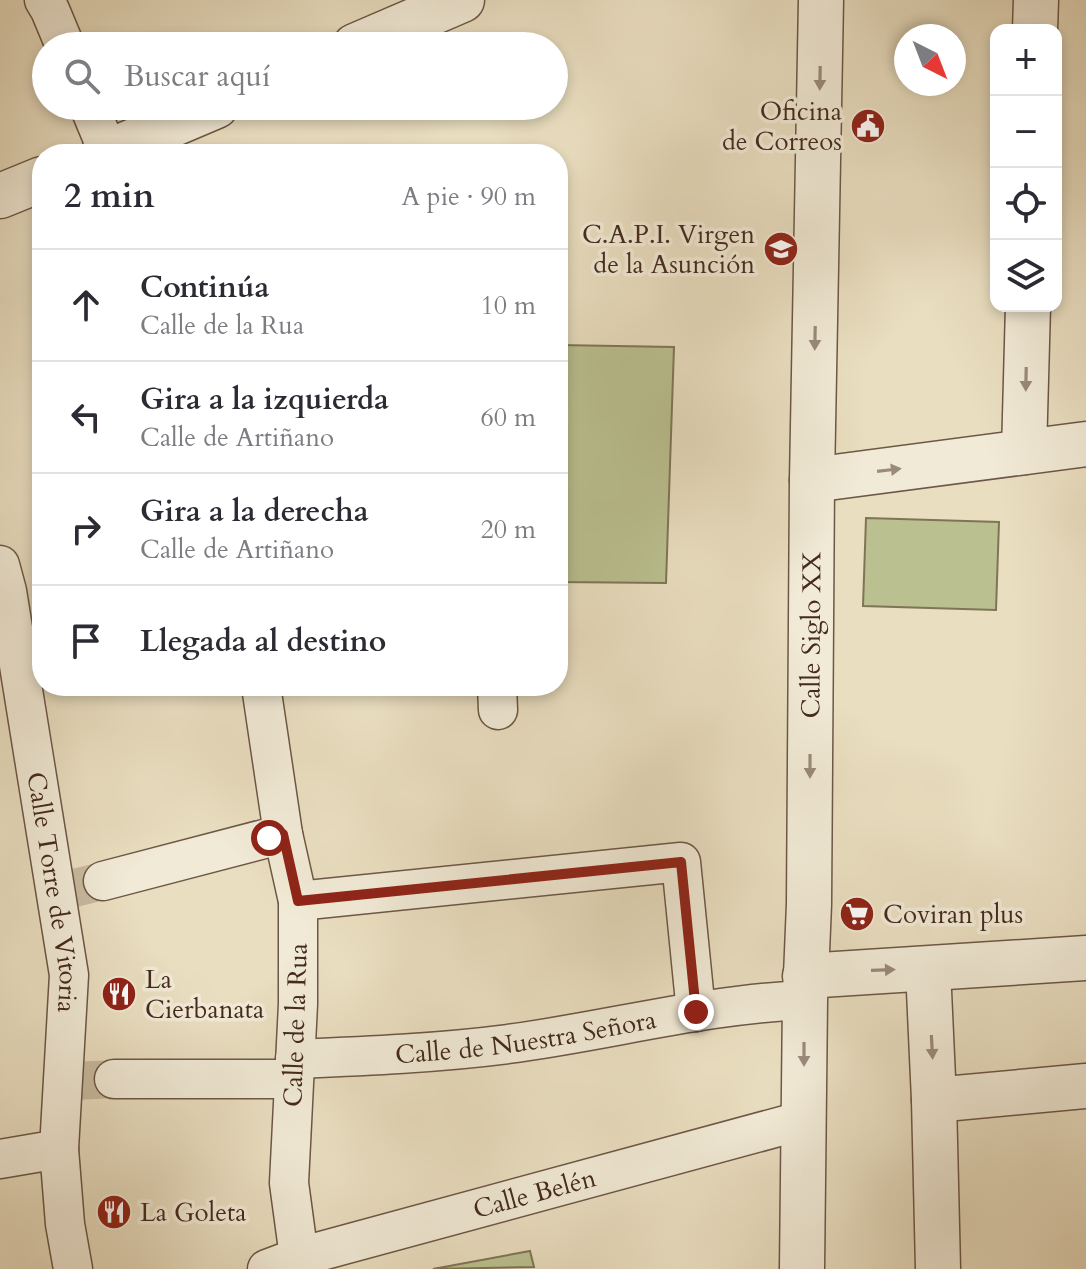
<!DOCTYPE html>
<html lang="es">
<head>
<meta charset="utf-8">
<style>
	:root { --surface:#fff; --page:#f7f7f7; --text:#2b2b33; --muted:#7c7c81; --line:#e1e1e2 }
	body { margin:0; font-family:Cardo,serif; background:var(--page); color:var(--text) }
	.controls { position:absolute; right:24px; top:24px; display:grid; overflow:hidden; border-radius:16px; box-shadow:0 4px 12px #0003 }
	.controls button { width:72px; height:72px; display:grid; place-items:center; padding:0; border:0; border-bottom:2px solid var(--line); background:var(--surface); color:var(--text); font:40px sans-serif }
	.compass { position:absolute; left:894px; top:24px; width:72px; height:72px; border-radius:50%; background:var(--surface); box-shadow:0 4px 12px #0003; rotate:138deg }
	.stop { position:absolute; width:24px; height:24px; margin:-18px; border:6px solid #8f2418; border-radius:50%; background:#fff }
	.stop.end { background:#8f2418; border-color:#fff; box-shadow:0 2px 8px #0008 }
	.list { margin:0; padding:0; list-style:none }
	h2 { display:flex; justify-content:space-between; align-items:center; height:104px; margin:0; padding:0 32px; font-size:34px }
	h2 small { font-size:26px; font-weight:400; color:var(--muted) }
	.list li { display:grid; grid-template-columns:52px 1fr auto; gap:24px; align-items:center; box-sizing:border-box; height:112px; padding:0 32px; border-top:2px solid var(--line) }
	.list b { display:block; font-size:30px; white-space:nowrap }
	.list p { margin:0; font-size:26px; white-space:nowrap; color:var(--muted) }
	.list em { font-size:26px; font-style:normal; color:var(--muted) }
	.icon { flex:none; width:44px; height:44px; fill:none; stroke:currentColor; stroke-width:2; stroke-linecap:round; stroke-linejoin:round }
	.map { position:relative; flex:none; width:1086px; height:1269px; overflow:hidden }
	.search { position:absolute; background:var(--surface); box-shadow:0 4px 12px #0003; left:32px; top:32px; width:536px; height:88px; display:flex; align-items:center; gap:20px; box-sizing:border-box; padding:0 28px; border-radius:44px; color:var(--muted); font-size:30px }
	.panel { position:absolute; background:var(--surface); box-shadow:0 4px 12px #0003; left:32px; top:144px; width:536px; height:552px; border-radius:32px }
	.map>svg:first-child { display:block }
	.green { fill:#bac090; stroke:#7f7556; stroke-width:2 }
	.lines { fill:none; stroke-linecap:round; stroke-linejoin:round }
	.pedestrian-tunnel { stroke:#c8ba9f; stroke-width:38; stroke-dasharray:38 19; stroke-linecap:butt }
	.pedestrian-casing { stroke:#6d5746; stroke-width:41 }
	.minor-casing { stroke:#6d5746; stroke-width:47 }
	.pedestrian { stroke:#f1ead6; stroke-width:38 }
	.minor { stroke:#f1ead6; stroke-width:44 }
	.oneway { fill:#9a8a7a }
	.route { stroke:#8f2418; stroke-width:10 }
	.labels { text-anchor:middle; stroke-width:7; stroke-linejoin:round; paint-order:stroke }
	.poi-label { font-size:26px; fill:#442a1d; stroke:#f1ead6; text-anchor:start }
	.street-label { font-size:26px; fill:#442a1d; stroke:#f1ead6 }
</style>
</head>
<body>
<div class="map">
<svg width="1086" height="1269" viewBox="0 0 1086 1269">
	<rect width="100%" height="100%" fill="#e9dec0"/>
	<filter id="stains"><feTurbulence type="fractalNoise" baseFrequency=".0025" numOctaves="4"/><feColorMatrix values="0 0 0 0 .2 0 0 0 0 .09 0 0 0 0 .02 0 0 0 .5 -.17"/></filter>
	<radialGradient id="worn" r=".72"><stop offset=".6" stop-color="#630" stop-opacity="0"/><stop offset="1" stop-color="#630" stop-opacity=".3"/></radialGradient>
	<g class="green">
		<polygon points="558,345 674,347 666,583 558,582"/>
		<polygon points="866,518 999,522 996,610 863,606"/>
		<polygon points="530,1251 534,1267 433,1269"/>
	</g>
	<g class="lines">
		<g class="pedestrian-tunnel">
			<polyline points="66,890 103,881"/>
			<polyline points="73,1081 114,1079"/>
		</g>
		<g class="pedestrian-casing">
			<g id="pedestrian">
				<polyline points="44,0 50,10 65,46"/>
				<polyline points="89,106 109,154"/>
				<path id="s1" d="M0 565 7 591 69 975 59 1149 0 1159"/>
				<polyline points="261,686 283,834 298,901 298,1004 289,1183 299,1257 303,1269"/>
				<polyline points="497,686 498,710"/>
				<polyline points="103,881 283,834"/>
				<polyline points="298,901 681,862 696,1012"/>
				<path id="s2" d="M295 1059C366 1056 438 1053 508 1044 607 1031 705 1004 805 1000"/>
				<polyline points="114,1079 293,1079"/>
				<polyline points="59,1149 65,1224 73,1269"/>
				<path id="s3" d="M267 1269 299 1257 804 1120"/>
			</g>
		</g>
		<g class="minor-casing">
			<g id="minor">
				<polyline points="1035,30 1036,0"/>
				<polyline points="355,46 462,0"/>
				<polyline points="103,154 216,106"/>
				<polyline points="0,196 42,179"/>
				<polyline points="1024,452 1028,306"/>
				<polyline points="812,480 1086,444"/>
				<polyline points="928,969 934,1100 938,1269"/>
				<polyline points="805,976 1086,958"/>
				<polyline points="934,1100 1086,1086"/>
				<path id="s4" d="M802 1269 805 1000 809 904 812 480 821 0"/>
			</g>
		</g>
		<use href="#pedestrian" class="pedestrian"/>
		<use href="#minor" class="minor"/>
	</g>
	<defs><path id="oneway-solid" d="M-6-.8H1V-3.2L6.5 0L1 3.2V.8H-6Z" transform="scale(2)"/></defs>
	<g class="oneway">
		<use href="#oneway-solid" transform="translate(820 78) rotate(91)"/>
		<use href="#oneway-solid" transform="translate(815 338) rotate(91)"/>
		<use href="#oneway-solid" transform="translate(1026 379) rotate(91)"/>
		<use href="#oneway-solid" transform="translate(889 470) rotate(-7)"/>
		<use href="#oneway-solid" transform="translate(810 766) rotate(90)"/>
		<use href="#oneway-solid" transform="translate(883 970) rotate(-2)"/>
		<use href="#oneway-solid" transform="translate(932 1047) rotate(87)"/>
		<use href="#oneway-solid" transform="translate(804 1054) rotate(90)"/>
	</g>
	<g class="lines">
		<polyline class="route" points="269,838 283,834 298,901 681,862 696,1012"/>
	</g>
	<defs>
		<g id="civic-disc" transform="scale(1.8)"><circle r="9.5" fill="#8f2418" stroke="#f1ead6"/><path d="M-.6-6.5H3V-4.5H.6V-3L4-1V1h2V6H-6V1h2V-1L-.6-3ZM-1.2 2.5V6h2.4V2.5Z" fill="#fff"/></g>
		<g id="school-disc" transform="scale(1.8)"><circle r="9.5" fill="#8f2418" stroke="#f1ead6"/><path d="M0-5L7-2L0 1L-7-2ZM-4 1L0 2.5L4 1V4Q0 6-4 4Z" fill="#fff"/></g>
		<g id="supermarket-disc" transform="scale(1.8)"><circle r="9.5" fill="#8f2418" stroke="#f1ead6"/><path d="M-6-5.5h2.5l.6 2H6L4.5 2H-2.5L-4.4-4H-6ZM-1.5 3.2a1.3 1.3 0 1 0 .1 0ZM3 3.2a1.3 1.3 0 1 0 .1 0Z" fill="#fff"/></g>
		<g id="restaurant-disc" transform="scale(1.8)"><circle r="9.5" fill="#8f2418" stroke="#f1ead6"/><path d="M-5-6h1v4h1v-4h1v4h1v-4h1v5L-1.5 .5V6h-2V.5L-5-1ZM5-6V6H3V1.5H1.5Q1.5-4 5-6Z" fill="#fff"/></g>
	</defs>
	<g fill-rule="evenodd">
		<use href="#civic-disc" x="868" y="126"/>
		<use href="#school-disc" x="781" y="249"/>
		<use href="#supermarket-disc" x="857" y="914"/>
		<use href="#restaurant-disc" x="119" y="994"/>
		<use href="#restaurant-disc" x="114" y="1212"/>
	</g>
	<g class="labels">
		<g class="poi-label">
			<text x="842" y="120" text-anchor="end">Oficina<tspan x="842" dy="30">de Correos</tspan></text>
			<text x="755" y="243" text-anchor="end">C.A.P.I. Virgen<tspan x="755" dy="30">de la Asunción</tspan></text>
			<text x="883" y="923">Coviran plus</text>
			<text x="145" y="988">La<tspan x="145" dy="30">Cierbanata</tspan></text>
			<text x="140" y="1221">La Goleta</text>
		</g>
		<g class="street-label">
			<text dy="9" stroke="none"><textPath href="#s4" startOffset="634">Calle Siglo XX</textPath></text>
			<text dy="9" stroke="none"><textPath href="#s1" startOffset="332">Calle Torre de Vitoria</textPath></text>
			<text transform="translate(295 1025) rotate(-88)" y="9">Calle de la Rua</text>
			<text dy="9" stroke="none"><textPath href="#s2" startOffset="232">Calle de Nuestra Señora</textPath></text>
			<text dy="9" stroke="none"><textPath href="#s3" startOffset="278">Calle Belén</textPath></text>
		</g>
	</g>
	<rect width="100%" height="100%" filter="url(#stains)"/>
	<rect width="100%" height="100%" fill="url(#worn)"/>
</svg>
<div class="controls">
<button>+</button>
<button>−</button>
<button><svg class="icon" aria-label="locate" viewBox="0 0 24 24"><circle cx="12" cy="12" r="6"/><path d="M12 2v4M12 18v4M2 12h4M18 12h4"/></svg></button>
<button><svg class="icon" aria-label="layers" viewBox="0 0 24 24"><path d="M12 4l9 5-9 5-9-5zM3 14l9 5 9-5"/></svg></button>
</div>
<svg class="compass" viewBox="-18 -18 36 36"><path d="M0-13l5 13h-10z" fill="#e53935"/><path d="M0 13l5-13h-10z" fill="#7c7c81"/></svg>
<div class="stop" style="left:269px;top:838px"></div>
<div class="stop end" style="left:696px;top:1012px"></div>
<div class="search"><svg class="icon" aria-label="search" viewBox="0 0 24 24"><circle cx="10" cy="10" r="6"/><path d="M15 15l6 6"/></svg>Buscar aquí</div>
<section class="panel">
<h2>2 min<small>A pie · 90 m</small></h2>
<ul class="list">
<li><svg class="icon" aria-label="ahead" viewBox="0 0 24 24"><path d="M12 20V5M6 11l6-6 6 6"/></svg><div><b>Continúa</b><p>Calle de la Rua</p></div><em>10 m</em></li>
<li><svg class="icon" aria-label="left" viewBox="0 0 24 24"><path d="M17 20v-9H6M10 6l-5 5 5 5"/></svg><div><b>Gira a la izquierda</b><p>Calle de Artiñano</p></div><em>60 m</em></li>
<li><svg class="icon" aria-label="right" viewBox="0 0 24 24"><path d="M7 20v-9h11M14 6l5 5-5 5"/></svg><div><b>Gira a la derecha</b><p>Calle de Artiñano</p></div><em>20 m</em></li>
<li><svg class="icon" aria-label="arrive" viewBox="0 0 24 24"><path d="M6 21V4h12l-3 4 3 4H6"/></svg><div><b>Llegada al destino</b></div></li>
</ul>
</section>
</div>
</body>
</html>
